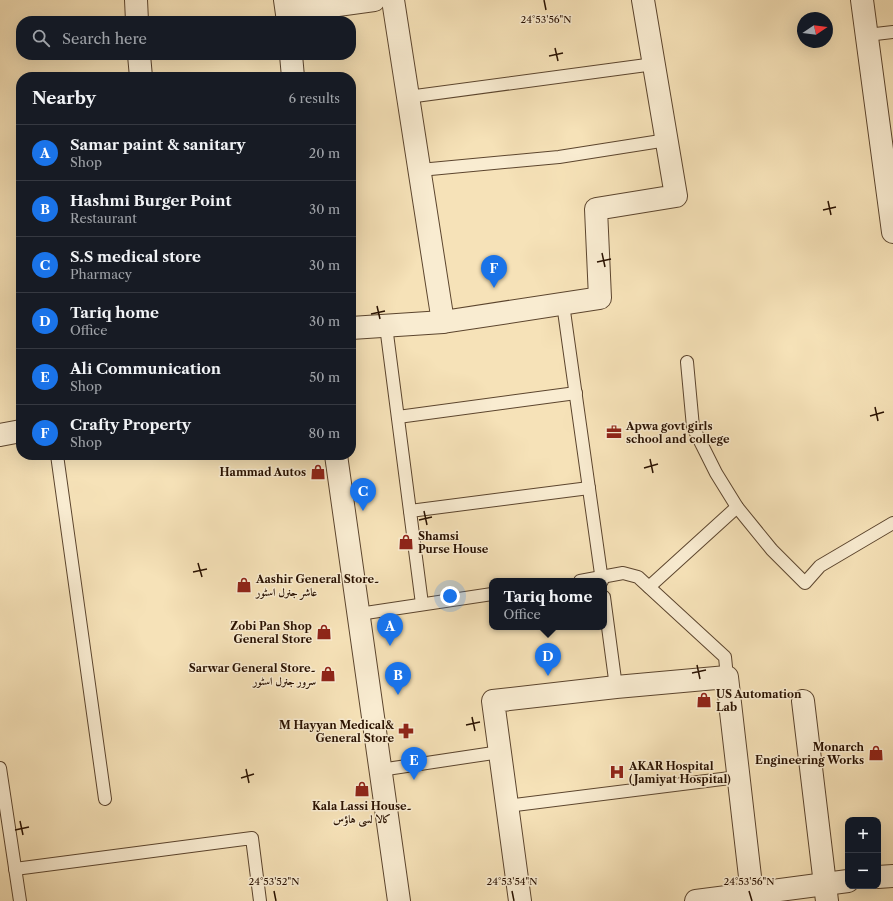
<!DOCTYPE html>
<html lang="en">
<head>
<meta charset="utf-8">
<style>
	:root { --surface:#171b24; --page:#242831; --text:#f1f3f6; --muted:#9ea1a6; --line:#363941; --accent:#1a73e8 }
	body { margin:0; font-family:"Libre Caslon Text",Amiri,serif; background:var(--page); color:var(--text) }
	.controls { position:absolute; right:12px; bottom:12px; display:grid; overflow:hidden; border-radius:8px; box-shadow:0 4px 16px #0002 }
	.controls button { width:36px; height:36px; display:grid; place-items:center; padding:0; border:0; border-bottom:1px solid var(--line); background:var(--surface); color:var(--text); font:20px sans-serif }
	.compass { position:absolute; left:797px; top:12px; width:36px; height:36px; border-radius:50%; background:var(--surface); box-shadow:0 4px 16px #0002; rotate:77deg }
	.you { position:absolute; left:450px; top:596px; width:14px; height:14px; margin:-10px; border:3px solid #fff; border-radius:50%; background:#1a73e8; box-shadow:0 0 0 6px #1a73e833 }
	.badge { display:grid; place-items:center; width:26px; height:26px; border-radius:50%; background:var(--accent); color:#fff; font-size:13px; font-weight:700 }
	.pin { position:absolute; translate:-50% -33px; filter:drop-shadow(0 1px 2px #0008) }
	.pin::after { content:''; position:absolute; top:21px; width:14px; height:12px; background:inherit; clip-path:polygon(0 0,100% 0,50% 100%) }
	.popup { position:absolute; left:489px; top:578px; width:118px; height:52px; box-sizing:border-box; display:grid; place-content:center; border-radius:8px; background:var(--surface); filter:drop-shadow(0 1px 3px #0005); font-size:13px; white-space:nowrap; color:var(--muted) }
	.popup b { font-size:15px; color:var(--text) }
	.popup::after { content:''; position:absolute; left:50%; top:100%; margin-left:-8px; border:8px solid transparent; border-top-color:var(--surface) }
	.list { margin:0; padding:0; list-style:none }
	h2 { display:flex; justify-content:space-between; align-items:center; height:52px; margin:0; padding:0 16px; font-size:17px }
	h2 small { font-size:13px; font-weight:400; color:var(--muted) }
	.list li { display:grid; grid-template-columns:26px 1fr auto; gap:12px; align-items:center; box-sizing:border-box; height:56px; padding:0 16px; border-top:1px solid var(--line) }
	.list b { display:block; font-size:15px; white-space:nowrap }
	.list p { margin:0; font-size:13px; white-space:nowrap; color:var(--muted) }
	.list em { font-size:13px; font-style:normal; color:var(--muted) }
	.icon { flex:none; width:22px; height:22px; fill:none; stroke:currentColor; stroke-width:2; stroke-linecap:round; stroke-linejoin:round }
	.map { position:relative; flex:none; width:893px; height:901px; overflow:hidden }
	.search { position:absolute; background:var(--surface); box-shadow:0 4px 16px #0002; left:16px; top:16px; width:340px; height:44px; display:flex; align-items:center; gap:10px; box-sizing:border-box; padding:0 14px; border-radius:16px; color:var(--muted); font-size:15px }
	.panel { position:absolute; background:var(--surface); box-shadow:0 4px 16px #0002; left:16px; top:72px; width:340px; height:388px; border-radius:16px }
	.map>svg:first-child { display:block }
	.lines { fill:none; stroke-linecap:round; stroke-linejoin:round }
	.service-casing { stroke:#5c452e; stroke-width:14 }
	.minor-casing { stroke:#5c452e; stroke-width:24 }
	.tertiary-casing { stroke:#5c452e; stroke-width:24 }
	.service { stroke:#f9ecd1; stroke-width:12 }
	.minor { stroke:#f9ecd1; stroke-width:22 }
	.tertiary { stroke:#f9ecd1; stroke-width:22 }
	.ticks { fill:none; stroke:#291100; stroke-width:1.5 }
	.labels { text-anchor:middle; stroke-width:3; stroke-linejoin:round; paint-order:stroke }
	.poi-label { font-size:11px; font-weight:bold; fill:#291100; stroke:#f9ecd1; text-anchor:start }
	.ticks-label { font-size:10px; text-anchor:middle; fill:#291100; stroke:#f9ecd1; stroke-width:3; stroke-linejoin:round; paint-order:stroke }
</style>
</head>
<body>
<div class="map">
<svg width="893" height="901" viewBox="0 0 893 901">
	<rect width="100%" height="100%" fill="#f6e2b8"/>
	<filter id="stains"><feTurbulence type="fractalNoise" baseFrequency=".005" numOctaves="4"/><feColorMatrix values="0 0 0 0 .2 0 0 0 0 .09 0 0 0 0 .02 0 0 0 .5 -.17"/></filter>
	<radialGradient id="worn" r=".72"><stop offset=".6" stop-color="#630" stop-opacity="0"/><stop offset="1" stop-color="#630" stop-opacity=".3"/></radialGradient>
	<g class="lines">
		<g class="service-casing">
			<g id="service">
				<polyline points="867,35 893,32"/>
				<polyline points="408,97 654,64"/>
				<polyline points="420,170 559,157 667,140"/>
				<polyline points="563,304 602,581"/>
				<polyline points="386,326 422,604"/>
				<polyline points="687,362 693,427 716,473 737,507 772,550 805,583 820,566 893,523"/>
				<polyline points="398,417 576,393"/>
				<polyline points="57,455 105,799"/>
				<polyline points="410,511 589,488"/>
				<polyline points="580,581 623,573 638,577 725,657 727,677"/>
				<polyline points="649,587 737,507"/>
				<polyline points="604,597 616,687"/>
				<polyline points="359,614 492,594"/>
				<polyline points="0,768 20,901"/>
				<polyline points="380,770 500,752"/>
				<polyline points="507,806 738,777"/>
				<polyline points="15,869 252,838 260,901"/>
			</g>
		</g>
		<g class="minor-casing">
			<g id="minor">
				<polyline points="136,0 137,21"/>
				<polyline points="393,0 443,322"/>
				<polyline points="862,0 893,232"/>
				<polyline points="287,12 374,0"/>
				<polyline points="139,55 141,77"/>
				<polyline points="351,328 443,322 600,298 596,209 676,196 643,0"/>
				<polyline points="0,435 21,431"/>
				<polyline points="803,701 827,901"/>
				<polyline points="878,877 893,876"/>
				<polyline points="520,901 493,701 616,687 727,677 752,894"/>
				<polyline points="696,901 848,881"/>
			</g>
		</g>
		<g class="tertiary-casing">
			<g id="tertiary">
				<polyline points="285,0 288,21"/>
				<polyline points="291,55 293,77"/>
				<polyline points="336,455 399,901"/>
			</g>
		</g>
		<use href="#service" class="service"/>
		<use href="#minor" class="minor"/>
		<use href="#tertiary" class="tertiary"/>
	</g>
	<path class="ticks" d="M544 0 546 10M555 48 558 61M549 56 563 53M828 201 831 215M823 210 836 207M602 253 605 267M597 262 611 259M377 306 380 319M371 314 385 311M875 407 878 421M870 416 884 412M650 459 653 473M644 468 658 464M424 511 427 525M419 520 432 517M198 563 202 577M193 572 207 569M697 665 700 679M692 673 706 670M472 717 475 731M466 725 480 722M246 769 249 783M241 778 254 774M20 821 23 835M15 830 29 827M274 891 276 901M512 891 514 901M749 891 752 901"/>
	<defs>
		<g id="office-bare" transform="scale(1.2)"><path d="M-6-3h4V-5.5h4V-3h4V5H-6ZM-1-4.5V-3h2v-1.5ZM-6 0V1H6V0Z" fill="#8f2418" stroke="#f9ecd1" stroke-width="2.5" paint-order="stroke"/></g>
		<g id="shop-bare" transform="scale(1.2)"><path d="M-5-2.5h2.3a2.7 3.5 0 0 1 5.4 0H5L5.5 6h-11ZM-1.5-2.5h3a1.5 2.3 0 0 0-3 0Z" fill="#8f2418" stroke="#f9ecd1" stroke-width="2.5" paint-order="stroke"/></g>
		<g id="pharmacy-bare" transform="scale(1.2)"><path d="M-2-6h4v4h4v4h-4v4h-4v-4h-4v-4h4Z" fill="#8f2418" stroke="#f9ecd1" stroke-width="2.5" paint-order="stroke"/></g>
		<g id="hospital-bare" transform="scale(1.2)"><path d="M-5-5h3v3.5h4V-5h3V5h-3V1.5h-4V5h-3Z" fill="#8f2418" stroke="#f9ecd1" stroke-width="2.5" paint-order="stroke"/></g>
	</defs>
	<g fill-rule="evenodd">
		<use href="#office-bare" x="614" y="432"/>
		<use href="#shop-bare" x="318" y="472"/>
		<use href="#shop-bare" x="406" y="542"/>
		<use href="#shop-bare" x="244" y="585"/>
		<use href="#shop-bare" x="324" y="632"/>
		<use href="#shop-bare" x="328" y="674"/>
		<use href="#shop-bare" x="704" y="700"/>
		<use href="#pharmacy-bare" x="406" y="731"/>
		<use href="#shop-bare" x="876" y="753"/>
		<use href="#hospital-bare" x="617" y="772"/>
		<use href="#shop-bare" x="362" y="789"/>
	</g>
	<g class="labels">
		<g class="poi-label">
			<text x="626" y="430">Apwa govt girls<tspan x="626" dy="13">school and college</tspan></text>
			<text x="306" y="476" text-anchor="end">Hammad Autos</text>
			<text x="418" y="540">Shamsi<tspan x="418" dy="13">Purse House</tspan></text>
			<text x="256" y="583">Aashir General Store۔<tspan x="256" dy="13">عاشر جنرل اسٹور</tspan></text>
			<text x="312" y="630" text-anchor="end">Zobi Pan Shop<tspan x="312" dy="13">General Store</tspan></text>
			<text x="316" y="672" text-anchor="end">Sarwar General Store۔<tspan x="316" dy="13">سرور جنرل اسٹور</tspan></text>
			<text x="716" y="698">US Automation<tspan x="716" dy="13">Lab</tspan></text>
			<text x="394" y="729" text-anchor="end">M Hayyan Medical&amp;<tspan x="394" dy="13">General Store</tspan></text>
			<text x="864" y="751" text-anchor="end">Monarch<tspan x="864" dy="13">Engineering Works</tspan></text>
			<text x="629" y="770">AKAR Hospital<tspan x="629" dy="13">(Jamiyat Hospital)</tspan></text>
			<text x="362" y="810" text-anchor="middle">Kala Lassi House۔<tspan x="362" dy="13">کالا لسی ہاؤس</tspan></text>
		</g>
	</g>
	<g class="ticks-label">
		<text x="546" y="23">24°53'56"N</text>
		<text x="274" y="885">24°53'52"N</text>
		<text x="512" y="885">24°53'54"N</text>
		<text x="749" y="885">24°53'56"N</text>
	</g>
	<rect width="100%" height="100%" filter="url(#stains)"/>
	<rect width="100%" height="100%" fill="url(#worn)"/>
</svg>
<div class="controls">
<button>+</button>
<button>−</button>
</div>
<svg class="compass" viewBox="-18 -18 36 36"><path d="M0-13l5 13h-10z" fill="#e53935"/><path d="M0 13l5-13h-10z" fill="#9ea1a6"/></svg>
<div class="you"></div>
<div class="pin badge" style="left:390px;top:646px">A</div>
<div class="pin badge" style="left:398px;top:695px">B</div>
<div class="pin badge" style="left:363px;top:511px">C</div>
<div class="pin badge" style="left:548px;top:676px">D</div>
<div class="popup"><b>Tariq home</b>Office</div>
<div class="pin badge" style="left:414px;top:780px">E</div>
<div class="pin badge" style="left:494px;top:288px">F</div>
<div class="search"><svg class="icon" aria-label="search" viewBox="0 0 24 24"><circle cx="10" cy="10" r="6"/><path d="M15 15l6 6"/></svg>Search here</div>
<section class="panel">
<h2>Nearby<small>6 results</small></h2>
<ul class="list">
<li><span class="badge">A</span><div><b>Samar paint &amp; sanitary</b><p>Shop</p></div><em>20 m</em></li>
<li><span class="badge">B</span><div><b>Hashmi Burger Point</b><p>Restaurant</p></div><em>30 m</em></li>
<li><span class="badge">C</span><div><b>S.S medical store</b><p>Pharmacy</p></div><em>30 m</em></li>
<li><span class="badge">D</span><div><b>Tariq home</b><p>Office</p></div><em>30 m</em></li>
<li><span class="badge">E</span><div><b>Ali Communication</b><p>Shop</p></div><em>50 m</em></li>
<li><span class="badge">F</span><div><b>Crafty Property</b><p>Shop</p></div><em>80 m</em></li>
</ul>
</section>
</div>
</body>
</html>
